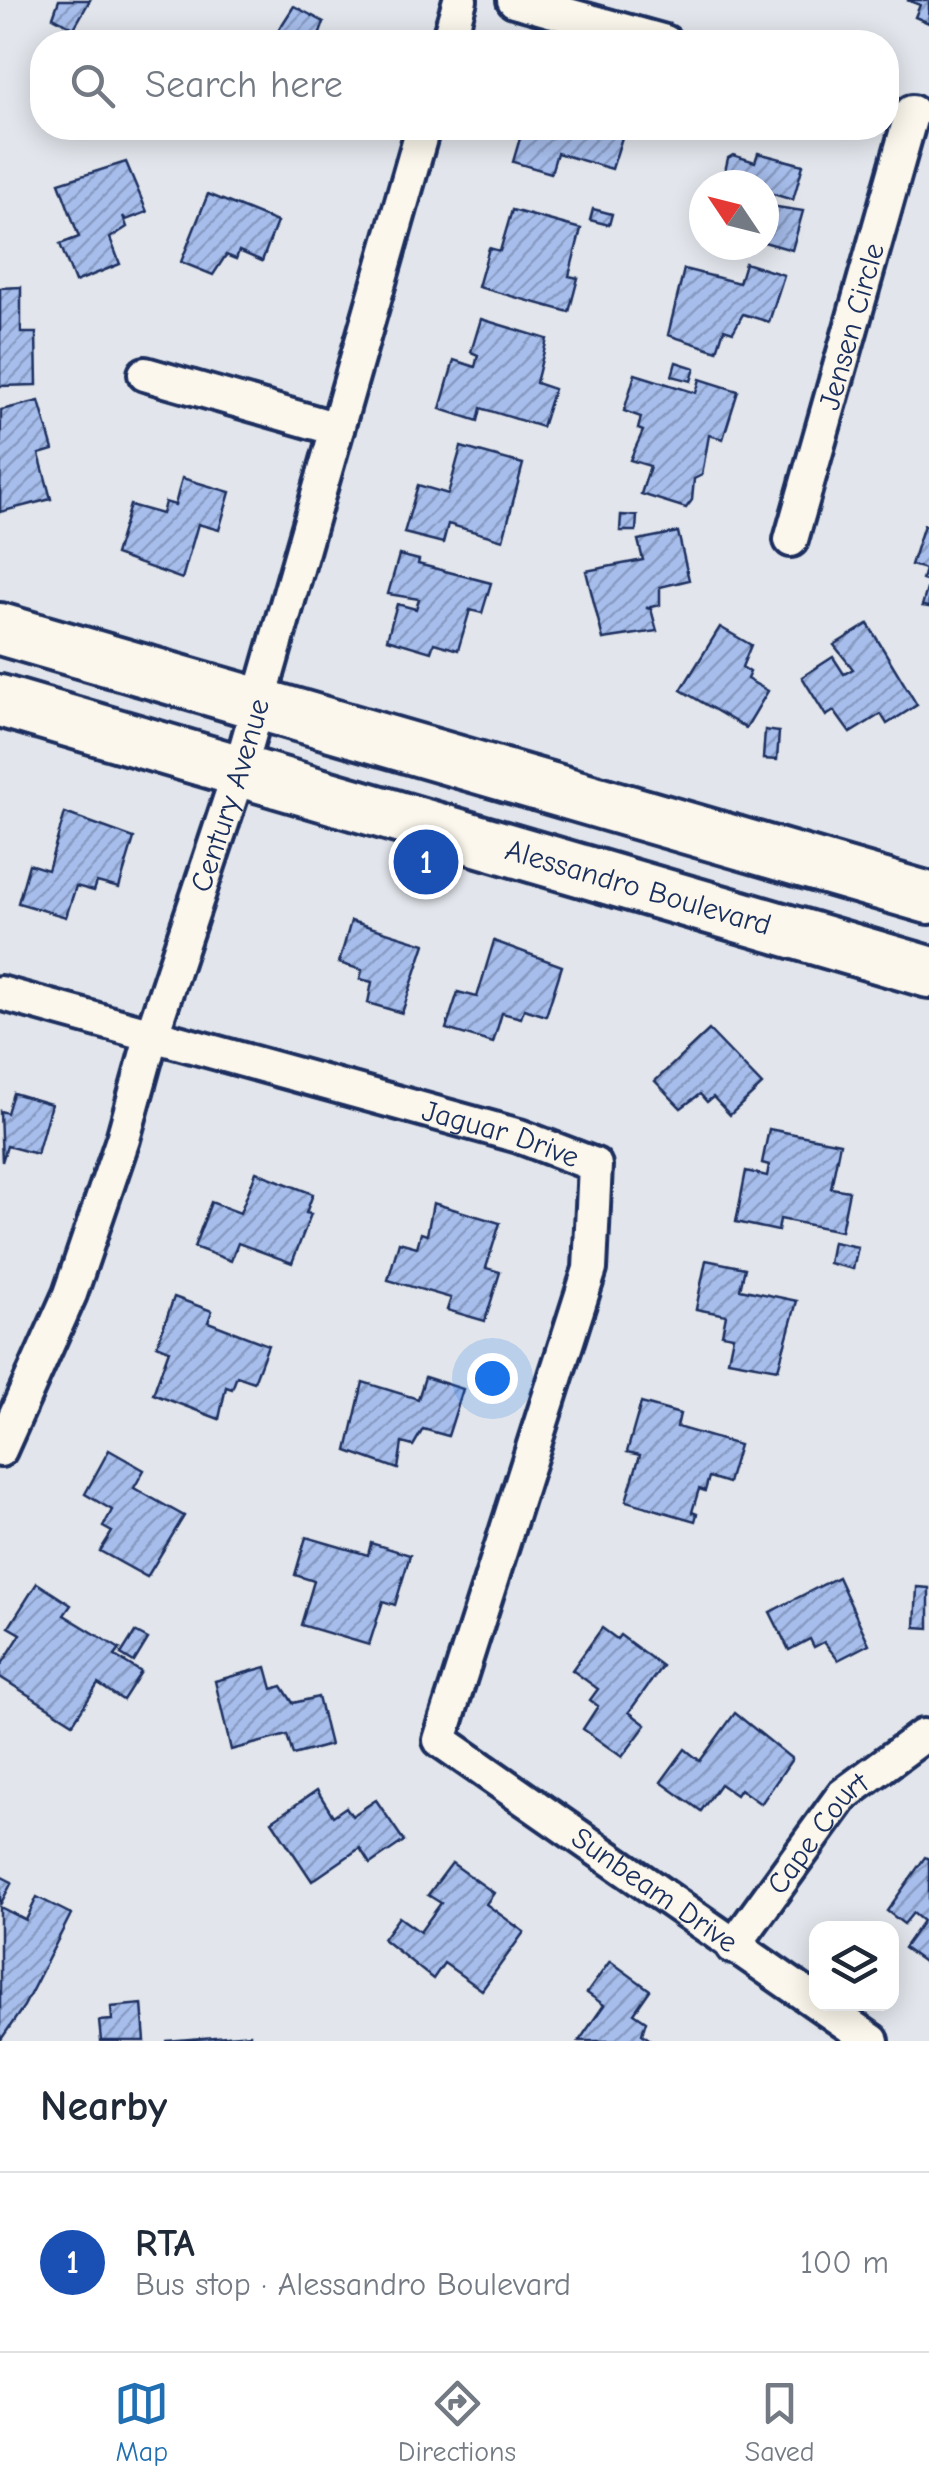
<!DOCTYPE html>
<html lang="en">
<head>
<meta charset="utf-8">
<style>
	:root { --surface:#fff; --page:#f6f6f7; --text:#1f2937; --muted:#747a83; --line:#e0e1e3; --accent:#1f6fb2 }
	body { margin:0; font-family:"Comic Neue",sans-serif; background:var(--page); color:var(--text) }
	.controls { position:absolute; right:30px; bottom:30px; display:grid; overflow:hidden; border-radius:20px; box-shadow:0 5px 25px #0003 }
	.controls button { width:90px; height:90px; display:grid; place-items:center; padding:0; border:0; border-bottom:2px solid var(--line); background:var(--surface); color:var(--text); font:50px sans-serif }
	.compass { position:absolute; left:689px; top:170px; width:90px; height:90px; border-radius:50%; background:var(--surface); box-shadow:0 5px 25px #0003; rotate:305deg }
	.you { position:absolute; left:492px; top:1378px; width:35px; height:35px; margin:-25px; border:8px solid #fff; border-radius:50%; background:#1a73e8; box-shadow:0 0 0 15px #1a73e833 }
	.badge { display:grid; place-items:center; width:65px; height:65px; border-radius:50%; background:var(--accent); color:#fff; font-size:32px; font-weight:700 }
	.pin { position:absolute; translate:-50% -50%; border:5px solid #fff; box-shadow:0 2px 10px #0006 }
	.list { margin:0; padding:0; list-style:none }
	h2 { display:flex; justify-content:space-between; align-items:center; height:130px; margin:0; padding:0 40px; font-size:42px }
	h2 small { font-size:32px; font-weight:400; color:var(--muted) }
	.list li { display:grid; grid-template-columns:65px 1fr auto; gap:30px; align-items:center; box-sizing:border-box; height:180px; padding:0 40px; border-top:2px solid var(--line) }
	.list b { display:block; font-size:38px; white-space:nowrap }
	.list p { margin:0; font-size:32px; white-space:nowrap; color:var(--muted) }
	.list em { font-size:32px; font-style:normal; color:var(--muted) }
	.icon { flex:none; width:55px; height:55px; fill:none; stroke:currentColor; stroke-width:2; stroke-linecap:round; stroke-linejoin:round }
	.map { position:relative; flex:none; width:929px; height:2041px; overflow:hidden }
	.search { position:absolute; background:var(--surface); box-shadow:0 5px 25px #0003; left:30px; right:30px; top:30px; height:110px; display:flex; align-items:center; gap:25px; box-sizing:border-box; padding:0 35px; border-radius:40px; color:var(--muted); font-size:38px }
	.sheet { height:310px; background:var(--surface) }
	nav { display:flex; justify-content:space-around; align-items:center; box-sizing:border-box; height:140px; border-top:2px solid var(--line); background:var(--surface); font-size:28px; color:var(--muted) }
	nav a { display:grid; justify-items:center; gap:5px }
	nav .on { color:var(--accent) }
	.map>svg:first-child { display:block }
	.building { fill:url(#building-hatch); stroke:#1b2f5e; stroke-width:2.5 }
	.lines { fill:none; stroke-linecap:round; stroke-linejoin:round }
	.minor-casing { stroke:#1b2f5e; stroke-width:40 }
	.primary-casing { stroke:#1b2f5e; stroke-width:58 }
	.minor { stroke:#fbf7ec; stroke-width:32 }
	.primary { stroke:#fbf7ec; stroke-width:50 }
	.labels { text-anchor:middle; stroke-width:9; stroke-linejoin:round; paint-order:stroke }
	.street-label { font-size:30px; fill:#1b2f5e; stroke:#fbf7ec }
</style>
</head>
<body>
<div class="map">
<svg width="929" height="2041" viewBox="0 0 929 2041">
	<defs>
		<pattern id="building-hatch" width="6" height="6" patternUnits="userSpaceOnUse" patternTransform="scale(2.5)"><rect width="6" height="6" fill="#a7beec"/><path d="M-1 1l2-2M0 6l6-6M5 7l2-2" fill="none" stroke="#879bc2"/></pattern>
	</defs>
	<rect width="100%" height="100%" fill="#e2e6ec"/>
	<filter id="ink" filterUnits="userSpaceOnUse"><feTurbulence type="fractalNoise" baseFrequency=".01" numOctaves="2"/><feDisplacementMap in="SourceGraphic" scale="20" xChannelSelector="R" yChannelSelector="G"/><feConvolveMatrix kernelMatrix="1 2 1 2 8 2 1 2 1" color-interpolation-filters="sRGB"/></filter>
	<g filter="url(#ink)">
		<g class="building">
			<polygon points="59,0 90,0 74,28 53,17"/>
			<polygon points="907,0 929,0 929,23 915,17 920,5"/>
			<polygon points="294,6 324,22 317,42 271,42"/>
			<polygon points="523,128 625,128 612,169 557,153 551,173 513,162"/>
			<polygon points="758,153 803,165 793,200 773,194 770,206 803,211 792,250 764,242 764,185 722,185 728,158 733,155 755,162"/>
			<polygon points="126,162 147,212 126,220 123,216 127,227 110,238 120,264 75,282 60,244 79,237 59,183"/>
			<polygon points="208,194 277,222 262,261 239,251 236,259 226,255 213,275 181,262"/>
			<polygon points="593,209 612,214 609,225 590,220"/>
			<polygon points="512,210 581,229 569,276 578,278 569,312 478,287 489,248 500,251"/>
			<polygon points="745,263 784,275 769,322 743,314 733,332 724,329 717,351 668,335 684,269 739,283"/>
			<polygon points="21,287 21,333 36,333 37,385 0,386 0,288"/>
			<polygon points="481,319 547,339 536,383 554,389 542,427 481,408 478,421 440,409 454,360 475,367 478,355 471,352"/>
			<polygon points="676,362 695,368 691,381 672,376"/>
			<polygon points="635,374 696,393 700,379 738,391 723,439 709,435 702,475 694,479 692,500 686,508 641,494 650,466 630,460 643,431 638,429 641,417 624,411"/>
			<polygon points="39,401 53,450 39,454 51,499 0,512 1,410"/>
			<polygon points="461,447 523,464 503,540 448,524 443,543 404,533 418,485 448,494"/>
			<polygon points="182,478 230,492 219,530 198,524 182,579 115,555 130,505 162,514 165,502 175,505"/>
			<polygon points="621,515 637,516 636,531 620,531"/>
			<polygon points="924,525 929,527 929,607 922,606 929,582 922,580 925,569 911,565"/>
			<polygon points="678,532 689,580 660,587 660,605 646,608 651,609 657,631 603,639 586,571 643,560 638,540"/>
			<polygon points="399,555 419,560 418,564 491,583 482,613 470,610 458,650 434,643 431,652 387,639 397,604 416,609 419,599 388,594"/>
			<polygon points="868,624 917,705 887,724 881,714 850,733 834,711 826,716 802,677 833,657 844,674 853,669 834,645"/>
			<polygon points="720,627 751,645 742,667 750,672 747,679 768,691 746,728 681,690"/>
			<polygon points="765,730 779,732 777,760 763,759"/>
			<polygon points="65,813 134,838 119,888 97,882 94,891 76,886 66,917 18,903 29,864 48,870"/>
			<polygon points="351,921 425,944 402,1013 368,1003 372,982 360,979 362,970 339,963"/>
			<polygon points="494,941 562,966 546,1016 524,1009 521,1018 502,1013 493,1043 446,1029 458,992 477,997"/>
			<polygon points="709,1030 762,1085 730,1115 713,1097 707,1102 700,1094 681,1108 655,1081"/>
			<polygon points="13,1093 51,1104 37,1154 7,1146 2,1162 0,1111 7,1113"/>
			<polygon points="769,1129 840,1143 831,1188 849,1191 841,1231 780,1219 778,1231 736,1222 746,1171 767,1176 769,1165 762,1163"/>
			<polygon points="256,1172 313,1194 306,1213 311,1214 292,1263 238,1243 231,1261 194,1247 211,1202 240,1213"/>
			<polygon points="433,1203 500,1223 486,1268 500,1272 485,1321 447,1310 451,1298 388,1280 399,1242 417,1247 421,1233 427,1235"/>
			<polygon points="833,1242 858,1247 853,1269 829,1263"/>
			<polygon points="706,1260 745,1268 740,1289 797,1301 778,1369 728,1360 733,1336 722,1334 726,1315 696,1309"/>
			<polygon points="174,1297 212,1311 208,1322 268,1345 254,1382 237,1376 232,1389 226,1387 219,1419 153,1394 169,1350 157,1345"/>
			<polygon points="425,1377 463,1389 448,1436 423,1429 413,1446 402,1443 398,1469 347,1451 363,1382 418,1399"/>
			<polygon points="641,1403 680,1414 677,1427 739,1445 728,1483 709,1477 705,1491 699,1489 692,1512 697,1514 695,1521 626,1501 640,1455 627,1452"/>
			<polygon points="109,1450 144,1470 134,1488 184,1516 147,1577 100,1551 112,1532 103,1527 112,1510 85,1494"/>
			<polygon points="306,1537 368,1555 371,1543 410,1555 395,1605 383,1601 369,1645 301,1625 314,1581 295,1575"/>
			<polygon points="838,1577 869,1644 838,1660 824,1642 814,1647 810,1639 789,1650 770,1612"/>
			<polygon points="37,1583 71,1605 64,1615 120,1649 115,1656 141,1672 123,1700 98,1684 73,1723 0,1677 0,1667 21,1634 9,1627"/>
			<polygon points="917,1587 929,1588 929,1628 915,1627"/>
			<polygon points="602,1628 617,1639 620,1635 662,1666 629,1712 646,1725 622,1757 583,1729 598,1706 590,1700 598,1689 572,1670"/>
			<polygon points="135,1632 148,1639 134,1662 121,1654"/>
			<polygon points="266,1667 272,1689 282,1686 293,1703 318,1697 330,1745 293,1755 287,1735 231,1750 215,1681"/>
			<polygon points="735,1713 792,1759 761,1804 740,1789 736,1795 720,1784 701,1811 661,1782 685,1749 700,1761"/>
			<polygon points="317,1790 333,1816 346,1807 352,1816 376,1800 404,1841 370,1864 360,1848 312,1881 272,1821"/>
			<polygon points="925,1857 929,1859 929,1966 904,1948 923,1921 913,1913 904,1924 887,1911"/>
			<polygon points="452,1863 494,1893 486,1904 524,1932 482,1990 444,1963 433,1979 383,1939 399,1917 420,1932 441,1903 428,1895"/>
			<polygon points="0,1876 12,1882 0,1905"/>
			<polygon points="37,1897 71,1914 24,2006 0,2041 0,1907 26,1920"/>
			<polygon points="610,1961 650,1990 634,2013 646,2021 642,2034 652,2041 579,2041 604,2005 587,1993"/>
			<polygon points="142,2004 145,2041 101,2041 99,2021 112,2020 111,2007"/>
			<polygon points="250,2034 250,2041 166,2041"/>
		</g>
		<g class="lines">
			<g class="minor-casing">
				<g id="minor">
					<polyline points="514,0 665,42"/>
					<polyline points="448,42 460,0"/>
					<polyline points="145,374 337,429"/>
					<path id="s1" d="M791 540 912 112"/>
					<path id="s2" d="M0 993 519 1136 595 1165 590 1269 440 1740 872 2041"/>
					<path id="s3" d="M0 1450 70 1294 123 1139 152 1034 239 772 423 128"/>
					<path id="s4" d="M733 1947 843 1795 923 1736"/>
				</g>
			</g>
			<g class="primary-casing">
				<g id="primary">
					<polyline points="0,629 929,898"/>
					<path id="s5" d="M0 701 929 972"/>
				</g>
			</g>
			<use href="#minor" class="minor"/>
			<use href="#primary" class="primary"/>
		</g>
	</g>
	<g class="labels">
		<g class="street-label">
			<text dy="10" stroke="none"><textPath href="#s1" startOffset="222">Jensen Circle</textPath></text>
			<text dy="10" stroke="none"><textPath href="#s3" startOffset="695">Century Avenue</textPath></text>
			<text dy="10" stroke="none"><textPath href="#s5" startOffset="665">Alessandro Boulevard</textPath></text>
			<text dy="10" stroke="none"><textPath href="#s2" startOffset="520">Jaguar Drive</textPath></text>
			<text dy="10" stroke="none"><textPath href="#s4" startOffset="142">Cape Court</textPath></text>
			<text dy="10" stroke="none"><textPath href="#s2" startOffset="1480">Sunbeam Drive</textPath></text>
		</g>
	</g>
</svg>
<div class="controls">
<button><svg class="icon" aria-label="layers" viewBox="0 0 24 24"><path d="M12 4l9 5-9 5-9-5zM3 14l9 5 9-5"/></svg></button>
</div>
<svg class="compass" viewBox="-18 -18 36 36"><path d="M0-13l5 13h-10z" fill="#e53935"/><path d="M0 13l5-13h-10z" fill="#747a83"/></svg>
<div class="you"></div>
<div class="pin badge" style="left:426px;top:862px;background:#1a4fb4">1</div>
<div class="search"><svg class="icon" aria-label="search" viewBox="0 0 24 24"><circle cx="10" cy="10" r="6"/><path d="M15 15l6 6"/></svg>Search here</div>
</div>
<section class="sheet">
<h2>Nearby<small></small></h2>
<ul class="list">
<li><span class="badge" style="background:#1a4fb4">1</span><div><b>RTA</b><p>Bus stop · Alessandro Boulevard</p></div><em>100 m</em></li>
</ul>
</section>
<nav>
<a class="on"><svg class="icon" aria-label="map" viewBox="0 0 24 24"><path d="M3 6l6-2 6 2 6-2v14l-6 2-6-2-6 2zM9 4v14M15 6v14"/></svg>Map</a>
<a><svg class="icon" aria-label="directions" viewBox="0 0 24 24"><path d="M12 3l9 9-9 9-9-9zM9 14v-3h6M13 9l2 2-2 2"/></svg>Directions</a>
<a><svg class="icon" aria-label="saved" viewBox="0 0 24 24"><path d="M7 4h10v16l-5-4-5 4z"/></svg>Saved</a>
</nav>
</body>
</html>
